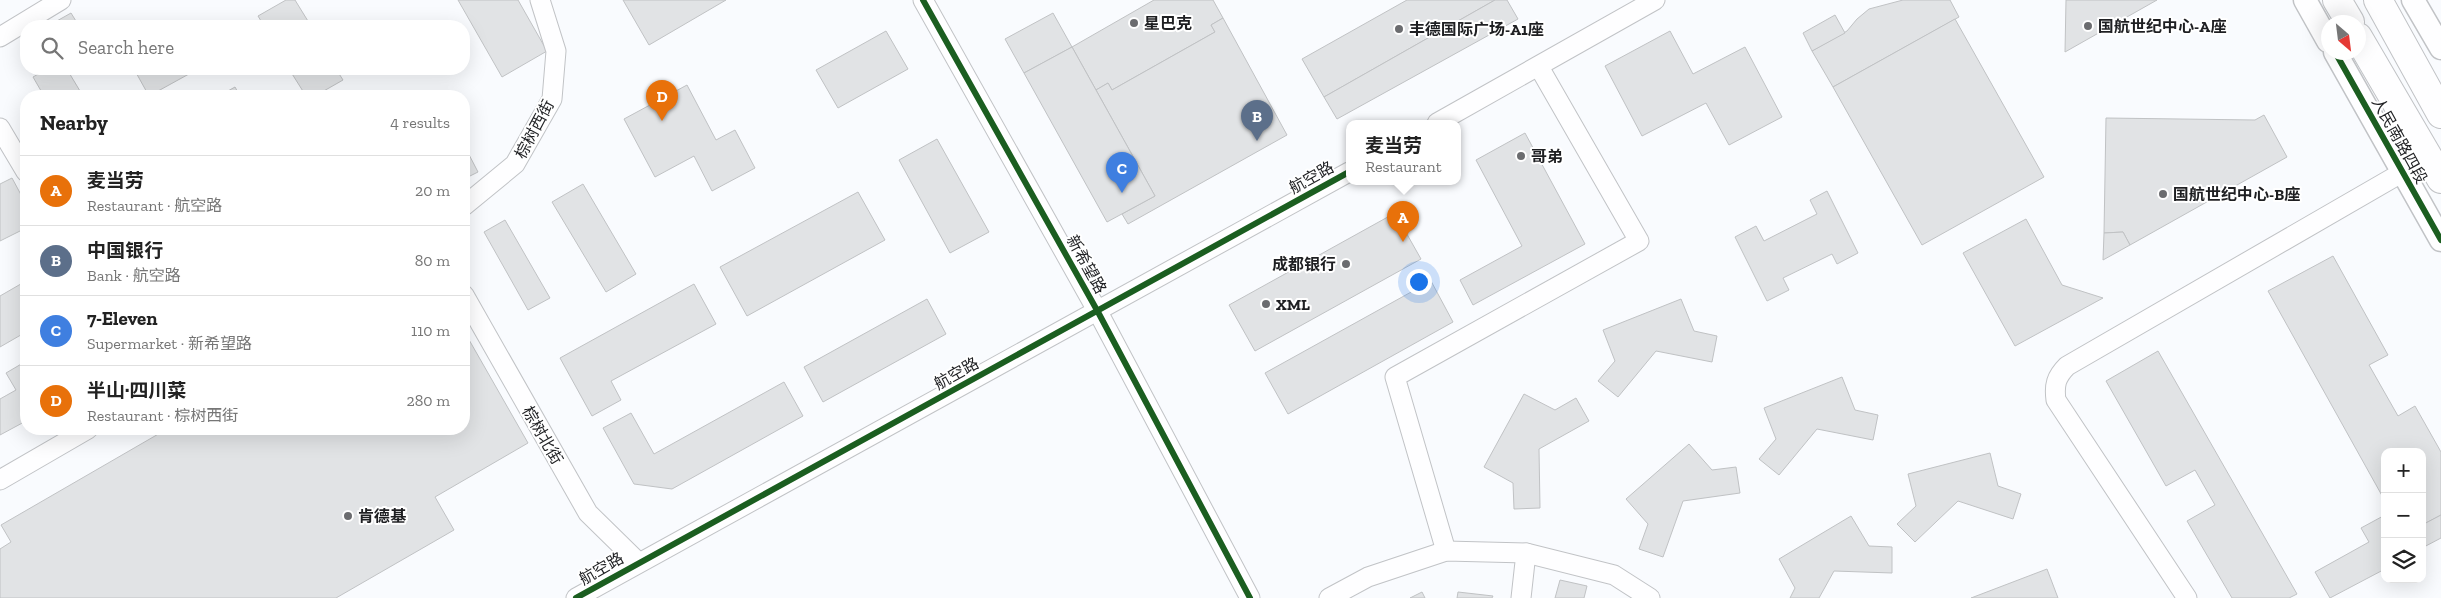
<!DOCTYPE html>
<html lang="en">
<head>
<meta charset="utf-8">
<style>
	:root { --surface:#fff; --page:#f6f6f6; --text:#222; --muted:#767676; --line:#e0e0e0; --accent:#6b6c6f }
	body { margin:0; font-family:"Zilla Slab","Noto Sans SC",serif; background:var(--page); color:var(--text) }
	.controls { position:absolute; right:15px; bottom:15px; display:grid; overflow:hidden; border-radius:10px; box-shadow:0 5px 20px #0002 }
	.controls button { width:45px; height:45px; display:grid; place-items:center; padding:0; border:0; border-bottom:1px solid var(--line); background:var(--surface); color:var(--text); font:25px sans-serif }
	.compass { position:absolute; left:2321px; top:15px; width:45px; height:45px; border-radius:50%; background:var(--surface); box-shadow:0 5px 20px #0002; rotate:152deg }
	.you { position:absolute; left:1418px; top:281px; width:18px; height:18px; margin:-12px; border:4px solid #fff; border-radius:50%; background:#1a73e8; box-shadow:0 0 0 8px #1a73e833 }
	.badge { display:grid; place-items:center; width:32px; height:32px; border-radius:50%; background:var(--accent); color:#fff; font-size:16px; font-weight:700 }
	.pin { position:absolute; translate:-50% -41px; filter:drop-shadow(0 1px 2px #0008) }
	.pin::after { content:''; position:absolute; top:26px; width:18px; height:15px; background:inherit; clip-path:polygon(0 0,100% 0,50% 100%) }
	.popup { position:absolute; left:1346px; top:120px; width:115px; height:65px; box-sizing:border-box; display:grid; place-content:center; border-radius:10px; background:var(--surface); filter:drop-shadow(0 1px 4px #0005); font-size:16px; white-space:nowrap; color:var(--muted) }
	.popup b { font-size:19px; color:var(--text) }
	.popup::after { content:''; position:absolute; left:50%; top:100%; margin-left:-10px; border:10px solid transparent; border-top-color:var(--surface) }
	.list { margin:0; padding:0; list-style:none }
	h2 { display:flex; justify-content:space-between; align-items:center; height:65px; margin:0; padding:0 20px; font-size:21px }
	h2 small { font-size:16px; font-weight:400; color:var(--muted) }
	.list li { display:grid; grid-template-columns:32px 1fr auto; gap:15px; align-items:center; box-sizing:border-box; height:70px; padding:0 20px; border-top:1px solid var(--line) }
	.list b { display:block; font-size:19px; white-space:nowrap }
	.list p { margin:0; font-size:16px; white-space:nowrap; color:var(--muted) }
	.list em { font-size:16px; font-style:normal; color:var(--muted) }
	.icon { flex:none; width:28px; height:28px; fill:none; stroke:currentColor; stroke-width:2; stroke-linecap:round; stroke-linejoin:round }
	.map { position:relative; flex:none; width:2441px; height:598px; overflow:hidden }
	.search { position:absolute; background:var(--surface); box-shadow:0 5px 20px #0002; left:20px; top:20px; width:450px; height:55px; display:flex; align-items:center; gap:12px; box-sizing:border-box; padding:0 18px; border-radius:20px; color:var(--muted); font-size:19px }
	.panel { position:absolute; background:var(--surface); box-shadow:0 5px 20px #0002; left:20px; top:90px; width:450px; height:345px; border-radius:20px }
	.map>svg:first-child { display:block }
	.building { fill:#e1e3e5; stroke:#c0c2c4 }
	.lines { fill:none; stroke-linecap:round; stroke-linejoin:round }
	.minor-casing { stroke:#c1c3c6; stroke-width:21 }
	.tertiary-casing { stroke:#c1c3c6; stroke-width:25 }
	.primary-casing { stroke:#c1c3c6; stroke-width:30 }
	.minor { stroke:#fefeff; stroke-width:19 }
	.tertiary { stroke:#fefeff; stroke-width:22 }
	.primary { stroke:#fefeff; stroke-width:28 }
	.cycleway-casing { stroke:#fff; stroke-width:9 }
	.cycleway { stroke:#1b5e20; stroke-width:6 }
	.poi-dot { fill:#6b6c6f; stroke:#fff; stroke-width:2 }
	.labels { text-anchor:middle; stroke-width:4; stroke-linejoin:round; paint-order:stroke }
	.poi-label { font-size:16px; font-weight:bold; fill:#1e1f22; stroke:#fff; text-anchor:start }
	.street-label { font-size:16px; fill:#1e1f22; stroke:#fff }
</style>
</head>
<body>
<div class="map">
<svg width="2441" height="598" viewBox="0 0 2441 598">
	<rect width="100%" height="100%" fill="#f9fbfe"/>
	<g class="building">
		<polygon points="286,0 295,0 311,26 264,26 258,16"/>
		<polygon points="458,0 518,0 547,51 502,77"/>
		<polygon points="623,0 726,0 649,45"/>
		<polygon points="1154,0 1213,0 1223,18 1211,25 1215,32 1112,90 1108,83 1096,90 1072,47"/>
		<polygon points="1407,0 1495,0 1324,97 1302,59"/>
		<polygon points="1495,0 1507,0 1518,19 1337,119 1324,97"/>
		<polygon points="1903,0 1950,0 1959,17 1833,87 1812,51 1847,31 1857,19 1869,9"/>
		<polygon points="2066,0 2157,0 2065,52"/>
		<polygon points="71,13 79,26 48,26"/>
		<polygon points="1053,13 1072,47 1024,73 1005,39"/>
		<polygon points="1835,15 1845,33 1812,51 1803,33"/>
		<polygon points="1223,18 1287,135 1128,224 1122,214 1155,196 1096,90 1108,83 1112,90 1215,32 1211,25"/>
		<polygon points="1955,19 2044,177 1922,245 1833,87"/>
		<polygon points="886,31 908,69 838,108 816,70"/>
		<polygon points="1670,31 1693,74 1745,47 1782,117 1729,145 1706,103 1642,136 1605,66"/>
		<polygon points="1072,47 1155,196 1107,222 1024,73"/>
		<polygon points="47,69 72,69 68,71 83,96 44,96 33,77"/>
		<polygon points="134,69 198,69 149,96"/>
		<polygon points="289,69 336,69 343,80 315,96 306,96"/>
		<polygon points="687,85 716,140 735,130 755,168 712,191 694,156 655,177 624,119"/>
		<polygon points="235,87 240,96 219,96"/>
		<polygon points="2264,115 2287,157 2130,245 2123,232 2104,233 2106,118 2255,120"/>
		<polygon points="1525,133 1585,244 1473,305 1460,280 1522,246 1476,160"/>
		<polygon points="937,139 989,232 950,253 899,160"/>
		<polygon points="464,145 478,172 464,179"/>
		<polygon points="12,178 26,204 26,228 0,241 0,184"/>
		<polygon points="583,184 636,274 606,292 552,202"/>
		<polygon points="1827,191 1858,253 1837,264 1832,254 1783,278 1789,290 1767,301 1735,237 1756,226 1764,241 1817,214 1810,200"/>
		<polygon points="858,192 885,240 747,316 720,267"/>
		<polygon points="1395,213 1421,259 1255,351 1229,305"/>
		<polygon points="2026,219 2062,285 2103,298 2015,346 1963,253"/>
		<polygon points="505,220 550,298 528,310 484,232"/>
		<polygon points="2123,232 2130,245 2103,260 2104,233"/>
		<polygon points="2333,256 2388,355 2369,365 2398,416 2415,406 2441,452 2441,515 2422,525 2422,452 2385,452 2385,501 2268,291"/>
		<polygon points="26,281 26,332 0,347 0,296"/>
		<polygon points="1431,281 1453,322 1288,414 1265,373"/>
		<polygon points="694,284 716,324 611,381 621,400 592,416 560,358"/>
		<polygon points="927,299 946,334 823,402 804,367"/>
		<polygon points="1681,299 1694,331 1717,336 1712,362 1656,351 1618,397 1598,381 1615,361 1603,330"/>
		<polygon points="464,331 528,443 435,497 454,530 336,598 0,598 0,549 11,542 1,525 167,429 464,429"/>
		<polygon points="2158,351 2297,594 2289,598 2232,598 2187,521 2215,505 2195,470 2166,486 2106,381"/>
		<polygon points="23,363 26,369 26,421 0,435 0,399 16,390 6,373"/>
		<polygon points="1842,377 1855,410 1878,415 1873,440 1817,429 1779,475 1759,459 1776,439 1764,408"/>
		<polygon points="784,382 803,416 672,489 634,484 603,428 631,413 654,454"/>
		<polygon points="1524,394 1555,410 1576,398 1589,421 1539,449 1540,508 1514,509 1513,483 1484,467"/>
		<polygon points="1689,444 1712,470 1736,467 1740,493 1683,501 1663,557 1639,549 1648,524 1626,499"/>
		<polygon points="1990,453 1998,486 2021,494 2013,519 1958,501 1915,542 1897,524 1916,506 1908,474"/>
		<polygon points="2385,515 2385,569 2330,598 2315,572 2369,542 2361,528"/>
		<polygon points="2441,515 2441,538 2422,548 2422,525"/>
		<polygon points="1851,516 1869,546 1892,547 1892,573 1834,571 1819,598 1790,598 1795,588 1779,559"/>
		<polygon points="2047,569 2058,598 1971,598"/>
		<polygon points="1560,580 1587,586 1584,598 1555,598"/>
		<polygon points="1422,592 1425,598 1410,598"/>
		<polygon points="1458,592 1493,596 1492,598 1457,598"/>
	</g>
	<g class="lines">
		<g class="minor-casing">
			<g id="minor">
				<polyline points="923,0 1098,312 1250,598"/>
				<polyline points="0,37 61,0"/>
				<polyline points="1437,123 1655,0"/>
				<polyline points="0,128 26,172"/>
				<polyline points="464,206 515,164 552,99 556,51 540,0"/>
				<polyline points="464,295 588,513 638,562"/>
				<polyline points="0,480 88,429"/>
				<polyline points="1446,551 1395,377 1639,241 1539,67"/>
				<polyline points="576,598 1349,172"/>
				<polyline points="1329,598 1368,577 1446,551 1526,553 1614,575 1650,598"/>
				<polyline points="1521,598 1526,553"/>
				<path d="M2187 598 2056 400C2054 385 2056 377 2067 366L2403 172"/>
			</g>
		</g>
		<g class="tertiary-casing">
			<g id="tertiary">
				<polyline points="2305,0 2328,41"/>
				<polyline points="2413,0 2441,48"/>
				<polyline points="2335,52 2441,240"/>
			</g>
		</g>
		<g class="primary-casing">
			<g id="primary">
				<polyline points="2337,0 2350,22"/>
				<polyline points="2378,0 2441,114"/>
				<polyline points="2358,37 2441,179"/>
			</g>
		</g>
		<use href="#minor" class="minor"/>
		<use href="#tertiary" class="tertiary"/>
		<use href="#primary" class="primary"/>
		<g class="cycleway-casing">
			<g id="cycleway">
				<polyline points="923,0 1098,312 1250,598"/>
				<polyline points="2335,52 2441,240"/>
				<polyline points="576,598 1349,172"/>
			</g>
		</g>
		<use href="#cycleway" class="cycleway"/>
	</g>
	<g class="poi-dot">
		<circle cx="1134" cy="23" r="5"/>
		<circle cx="2088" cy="26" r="5"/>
		<circle cx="1399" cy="29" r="5"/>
		<circle cx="1521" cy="156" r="5"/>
		<circle cx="2163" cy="194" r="5"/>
		<circle cx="1346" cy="264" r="5"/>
		<circle cx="1266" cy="304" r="5"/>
		<circle cx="348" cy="516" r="5"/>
	</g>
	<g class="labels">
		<g class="poi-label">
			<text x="1144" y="29">星巴克</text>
			<text x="2098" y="32">国航世纪中心-A座</text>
			<text x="1409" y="35">丰德国际广场-A1座</text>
			<text x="1531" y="162">哥弟</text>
			<text x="2173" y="200">国航世纪中心-B座</text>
			<text x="1336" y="270" text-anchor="end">成都银行</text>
			<text x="1276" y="310">XML</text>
			<text x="358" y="522">肯德基</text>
		</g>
		<g class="street-label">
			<text transform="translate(534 129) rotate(-62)" y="6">棕树西街</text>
			<text transform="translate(2400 140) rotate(61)" y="6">人民南路四段</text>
			<text transform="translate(1311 177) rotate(-29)" y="6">航空路</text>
			<text transform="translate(1087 264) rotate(61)" y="6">新希望路</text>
			<text transform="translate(956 373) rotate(-29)" y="6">航空路</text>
			<text transform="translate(543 435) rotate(60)" y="6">棕树北街</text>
			<text transform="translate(601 568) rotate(-30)" y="6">航空路</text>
		</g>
	</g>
</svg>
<div class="controls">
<button>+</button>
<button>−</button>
<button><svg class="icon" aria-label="layers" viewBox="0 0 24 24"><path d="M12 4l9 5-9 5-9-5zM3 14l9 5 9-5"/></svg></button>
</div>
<svg class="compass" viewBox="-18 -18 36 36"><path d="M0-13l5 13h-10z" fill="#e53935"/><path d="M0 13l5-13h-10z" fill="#767676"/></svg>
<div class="you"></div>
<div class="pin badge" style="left:1403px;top:242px;background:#e8710a">A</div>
<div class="popup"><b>麦当劳</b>Restaurant</div>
<div class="pin badge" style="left:1257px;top:141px;background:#5c6f8a">B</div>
<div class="pin badge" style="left:1122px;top:193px;background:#3f7fe0">C</div>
<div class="pin badge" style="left:662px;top:121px;background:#e8710a">D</div>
<div class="search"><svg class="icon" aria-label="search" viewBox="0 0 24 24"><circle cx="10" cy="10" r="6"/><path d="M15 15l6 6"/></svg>Search here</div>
<section class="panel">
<h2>Nearby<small>4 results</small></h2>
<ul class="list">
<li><span class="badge" style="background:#e8710a">A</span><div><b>麦当劳</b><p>Restaurant · 航空路</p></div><em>20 m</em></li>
<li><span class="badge" style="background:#5c6f8a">B</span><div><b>中国银行</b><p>Bank · 航空路</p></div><em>80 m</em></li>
<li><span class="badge" style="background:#3f7fe0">C</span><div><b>7-Eleven</b><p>Supermarket · 新希望路</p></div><em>110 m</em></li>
<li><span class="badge" style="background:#e8710a">D</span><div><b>半山·四川菜</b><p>Restaurant · 棕树西街</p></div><em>280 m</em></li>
</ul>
</section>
</div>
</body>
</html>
